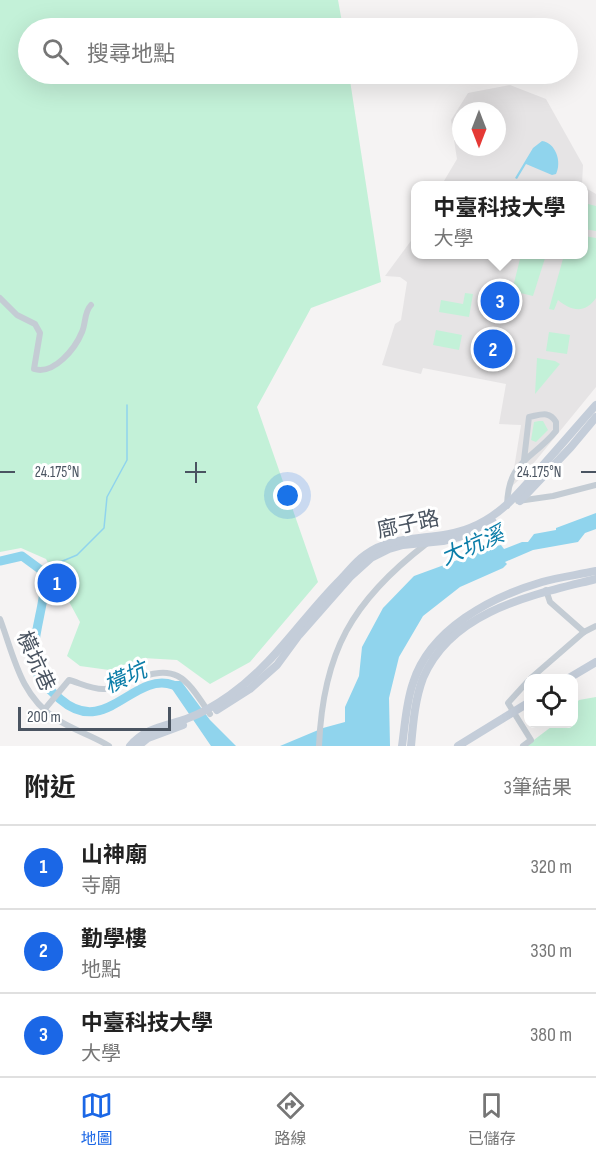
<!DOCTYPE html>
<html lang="zh-TW">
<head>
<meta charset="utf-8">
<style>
	:root { --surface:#fff; --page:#f6f6f6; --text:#222; --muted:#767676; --line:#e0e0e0; --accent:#1b67e6 }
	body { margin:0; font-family:"Sofia Sans Condensed","Noto Sans TC",sans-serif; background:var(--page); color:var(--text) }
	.controls { position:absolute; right:18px; bottom:18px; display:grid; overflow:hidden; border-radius:12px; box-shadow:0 6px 24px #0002 }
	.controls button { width:54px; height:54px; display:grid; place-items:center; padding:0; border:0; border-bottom:2px solid var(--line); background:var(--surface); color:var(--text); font:30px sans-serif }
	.compass { position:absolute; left:452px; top:102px; width:54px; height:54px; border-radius:50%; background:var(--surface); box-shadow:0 6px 24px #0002; rotate:180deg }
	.scale { position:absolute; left:18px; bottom:15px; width:153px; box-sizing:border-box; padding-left:6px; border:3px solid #4a5461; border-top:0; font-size:16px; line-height:21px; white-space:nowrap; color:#4a5461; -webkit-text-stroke:4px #fff; paint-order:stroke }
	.you { position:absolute; left:288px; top:496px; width:21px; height:21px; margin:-15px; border:4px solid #fff; border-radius:50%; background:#1a73e8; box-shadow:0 0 0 9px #1a73e833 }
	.badge { display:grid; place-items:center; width:39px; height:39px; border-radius:50%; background:var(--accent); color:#fff; font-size:20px; font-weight:700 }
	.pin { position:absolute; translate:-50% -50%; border:3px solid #fff; box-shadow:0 2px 6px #0006 }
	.popup { position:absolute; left:411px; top:181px; width:177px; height:78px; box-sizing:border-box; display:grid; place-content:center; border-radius:12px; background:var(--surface); filter:drop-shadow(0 2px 4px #0005); font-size:20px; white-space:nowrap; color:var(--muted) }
	.popup b { font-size:22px; color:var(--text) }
	.popup::after { content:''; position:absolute; left:50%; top:100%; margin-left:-12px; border:12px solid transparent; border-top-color:var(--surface) }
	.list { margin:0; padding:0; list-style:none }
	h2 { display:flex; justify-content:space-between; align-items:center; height:78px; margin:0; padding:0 24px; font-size:26px }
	h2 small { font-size:20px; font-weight:400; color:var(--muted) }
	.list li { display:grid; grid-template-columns:39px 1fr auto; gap:18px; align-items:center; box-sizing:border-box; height:84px; padding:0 24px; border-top:2px solid var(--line) }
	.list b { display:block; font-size:22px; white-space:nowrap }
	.list p { margin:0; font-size:20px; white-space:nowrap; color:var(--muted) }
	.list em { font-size:20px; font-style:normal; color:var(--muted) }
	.icon { flex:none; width:33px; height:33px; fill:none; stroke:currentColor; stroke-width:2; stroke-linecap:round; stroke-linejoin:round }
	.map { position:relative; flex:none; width:596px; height:746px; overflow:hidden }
	.search { position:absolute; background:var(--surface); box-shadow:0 6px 24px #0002; left:18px; right:18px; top:18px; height:66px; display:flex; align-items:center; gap:15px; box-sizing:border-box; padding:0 21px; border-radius:33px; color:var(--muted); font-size:22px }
	.sheet { height:330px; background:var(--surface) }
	nav { display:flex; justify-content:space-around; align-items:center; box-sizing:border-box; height:84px; border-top:2px solid var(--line); background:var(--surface); font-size:16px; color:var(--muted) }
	nav a { display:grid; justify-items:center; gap:3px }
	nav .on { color:var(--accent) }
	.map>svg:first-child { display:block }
	.education { fill:#e6e4e5; fill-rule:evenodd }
	.green { fill:#c3f1d8 }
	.water { fill:#90d4ed }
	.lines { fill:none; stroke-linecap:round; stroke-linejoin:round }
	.stream { stroke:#90d4ed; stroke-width:1.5 }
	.river { stroke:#90d4ed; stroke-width:9 }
	.street { stroke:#c4ccd4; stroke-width:6 }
	.secondary { stroke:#c4cdd9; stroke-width:8 }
	.ticks { fill:none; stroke:#4a5461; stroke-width:2 }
	.labels { text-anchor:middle; stroke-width:6; stroke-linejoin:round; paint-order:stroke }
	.street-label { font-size:21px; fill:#4a5461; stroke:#fff }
	.water-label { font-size:22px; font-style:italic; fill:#0c7ea9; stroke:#fff }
	.ticks-label { font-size:15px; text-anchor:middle; fill:#4a5461; stroke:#fff; stroke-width:6; stroke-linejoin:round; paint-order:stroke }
</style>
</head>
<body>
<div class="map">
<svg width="596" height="746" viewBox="0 0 596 746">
	<rect width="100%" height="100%" fill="#f5f3f3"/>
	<g class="education">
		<path d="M510 85 546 99 583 165 582 185 441 186 457 159 451 120 468 93ZM461 111H497V147H461Z"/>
		<polygon points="584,187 596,194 596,387 524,475 511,487 521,425 499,424 506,384 423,368 421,374 382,365 395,324 401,320 407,282 400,277 385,276 416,234 416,254 584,254"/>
	</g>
	<g class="green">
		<polygon points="0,0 338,0 343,28 28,28 28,74 349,74 381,282 311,308 257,407 318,582 250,662 210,684 177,660 143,658 109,670 80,666 67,656 80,622 46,559 21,548 0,552"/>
		<polygon points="584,203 596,206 596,231 584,229"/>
		<path d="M584 236 596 238V298C585 314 571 311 558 300L554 310 549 309 564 255 584 254Z"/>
		<polygon points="521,255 546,255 533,296 512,291"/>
		<polygon points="465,293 473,294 469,317 439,312 441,300 463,304"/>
		<polygon points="436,330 462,335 459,350 433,345"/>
		<polygon points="549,332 570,335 567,354 546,351"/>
		<polygon points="537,358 555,361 560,364 535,394"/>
		<polygon points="539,421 543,421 548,430 536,442 531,440 534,422"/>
		<polygon points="596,697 596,746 526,746 555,724 574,724 574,706 579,700"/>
	</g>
	<g class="water">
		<path d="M542 141C556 143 562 162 556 174L552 175 526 164 517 179 515 178 533 148Z"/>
		<polygon points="596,513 596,529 585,533 578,542 533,550 505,562 507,564 503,568 460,587 423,616 399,657 389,698 390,746 280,746 323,728 345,722 345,707 359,676 362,647 383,608 414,576 496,546 501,545 504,549 522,542 528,542 534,534 556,530 556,528"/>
		<polygon points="163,681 181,681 210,720 236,746 211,746 170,686"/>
	</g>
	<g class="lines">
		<polyline class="stream" points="41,570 77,555 104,528 107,497 127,460 127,405"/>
		<path class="river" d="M0 561 22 556 41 570C42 579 45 589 43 598 40 620 28 654 38 675 42 684 52 692 60 699 106 739 133 671 173 685"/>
		<g class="street">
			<path d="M0 298 17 315 35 324 40 333 34 369C54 375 75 349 82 332 86 323 84 312 91 305"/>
			<polyline points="518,501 553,496 596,485"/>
			<path d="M507 506C508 460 531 461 556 431V422C549 410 540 415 529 417L524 460"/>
			<polyline points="546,590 550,602 584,632"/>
			<path d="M0 619C14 656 20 695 55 718 72 730 92 735 109 746"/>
			<polyline points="531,678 584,632 596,626"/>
			<path d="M44 710 69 680C80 683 93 690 105 689 114 688 123 684 132 680 178 663 185 677 210 714"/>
			<path d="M319 746C323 652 352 601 426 544"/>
			<polyline points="523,746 531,740 508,703 528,681"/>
		</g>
		<g class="secondary">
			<polyline points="520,501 571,447 596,417"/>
			<polyline points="569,678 596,662"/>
			<polyline points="217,710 250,689 277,665 299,635 350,577 371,558 389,549 403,545 443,541 459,537 480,530 493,522"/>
			<path d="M130 746C145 728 165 726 186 719 203 713 216 705 230 695 276 662 301 619 340 580 348 572 355 562 365 555 396 532 436 542 470 528 503 515 522 489 545 463 562 444 579 424 596 405"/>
			<polyline points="138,746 148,738 183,725"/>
			<path d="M402 746C405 725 406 703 413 683 430 629 491 597 542 582 559 577 578 575 596 571"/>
			<path d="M411 746C413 724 415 699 423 678 452 610 533 595 596 579"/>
			<polyline points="458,746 528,703"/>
		</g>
	</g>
	<path class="ticks" d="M196 462V483M0 472H15M185 472H206M581 472H596"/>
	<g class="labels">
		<g class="street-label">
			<text transform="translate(408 524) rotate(-12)" y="7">廍子路</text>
			<text transform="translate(36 661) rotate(66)" y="7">橫坑巷</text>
		</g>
		<g class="water-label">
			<text transform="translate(472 545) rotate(-23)" y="8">大坑溪</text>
			<text transform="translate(125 677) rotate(-24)" y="8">橫坑</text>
		</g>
	</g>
	<g class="ticks-label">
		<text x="539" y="477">24.175°N</text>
		<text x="57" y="477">24.175°N</text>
	</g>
</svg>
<div class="controls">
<button><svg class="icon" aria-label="locate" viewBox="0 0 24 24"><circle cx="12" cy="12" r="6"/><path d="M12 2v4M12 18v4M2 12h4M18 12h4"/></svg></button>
</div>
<svg class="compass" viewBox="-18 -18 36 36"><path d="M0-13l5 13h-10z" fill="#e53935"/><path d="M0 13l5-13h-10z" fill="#767676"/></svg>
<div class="scale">200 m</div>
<div class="you"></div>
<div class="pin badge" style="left:57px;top:583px">1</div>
<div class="pin badge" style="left:493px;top:349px">2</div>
<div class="pin badge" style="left:500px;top:301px">3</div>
<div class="popup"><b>中臺科技大學</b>大學</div>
<div class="search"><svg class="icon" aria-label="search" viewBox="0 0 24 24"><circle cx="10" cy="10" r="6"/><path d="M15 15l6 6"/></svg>搜尋地點</div>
</div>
<section class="sheet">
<h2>附近<small>3筆結果</small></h2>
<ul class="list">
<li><span class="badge">1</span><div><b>山神廟</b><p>寺廟</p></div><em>320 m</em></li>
<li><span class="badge">2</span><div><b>勤學樓</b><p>地點</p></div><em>330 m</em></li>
<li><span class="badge">3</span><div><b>中臺科技大學</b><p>大學</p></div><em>380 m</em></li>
</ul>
</section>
<nav>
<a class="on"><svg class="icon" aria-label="map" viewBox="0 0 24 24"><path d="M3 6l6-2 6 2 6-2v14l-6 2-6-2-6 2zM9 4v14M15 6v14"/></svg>地圖</a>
<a><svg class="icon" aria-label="directions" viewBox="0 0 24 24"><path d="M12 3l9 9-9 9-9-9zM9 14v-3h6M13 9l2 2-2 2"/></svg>路線</a>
<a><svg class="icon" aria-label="saved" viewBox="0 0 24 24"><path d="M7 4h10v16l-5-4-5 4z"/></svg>已儲存</a>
</nav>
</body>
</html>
